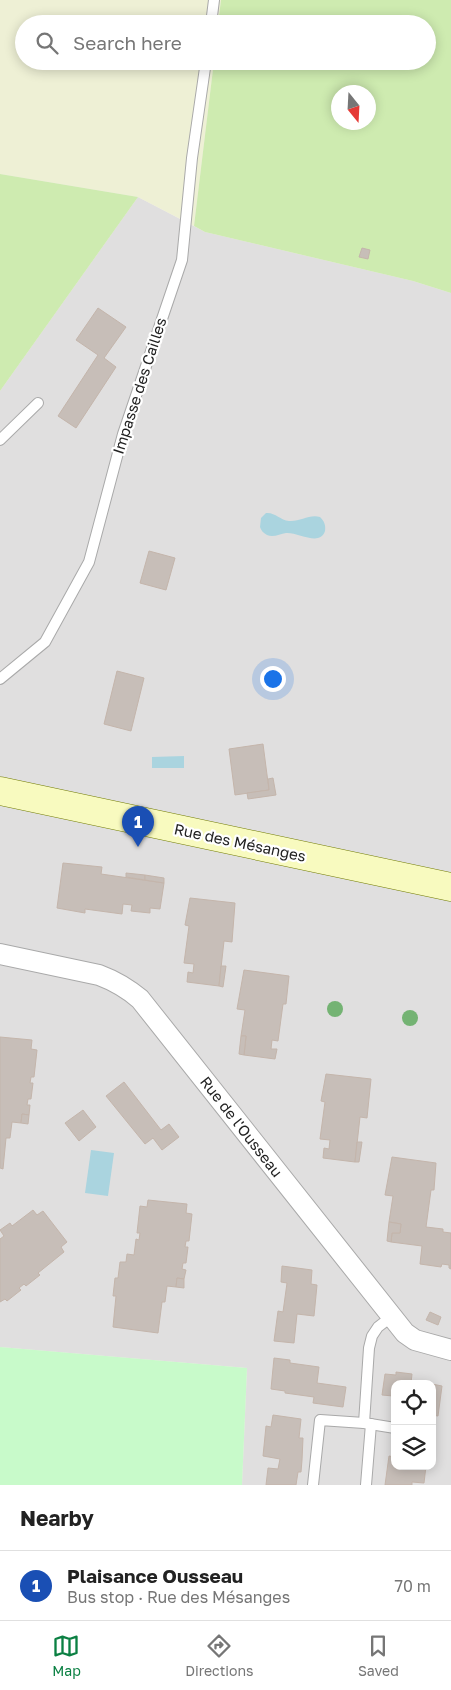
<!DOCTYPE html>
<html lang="en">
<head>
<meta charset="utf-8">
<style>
	:root { --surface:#fff; --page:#f6f6f6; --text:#222; --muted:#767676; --line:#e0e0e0; --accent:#0b8043 }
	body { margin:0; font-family:"Golos Text",sans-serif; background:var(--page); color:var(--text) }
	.controls { position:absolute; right:15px; bottom:15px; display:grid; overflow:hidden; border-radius:10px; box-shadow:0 2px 12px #0003 }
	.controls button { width:45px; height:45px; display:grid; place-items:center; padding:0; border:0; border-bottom:1px solid var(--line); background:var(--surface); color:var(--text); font:25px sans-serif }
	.compass { position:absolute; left:331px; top:85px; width:45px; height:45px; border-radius:50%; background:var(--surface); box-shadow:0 2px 12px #0003; rotate:162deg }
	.you { position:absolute; left:272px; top:678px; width:18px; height:18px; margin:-12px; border:4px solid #fff; border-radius:50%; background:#1a73e8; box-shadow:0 0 0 8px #1a73e833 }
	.badge { display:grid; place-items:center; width:32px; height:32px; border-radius:50%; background:var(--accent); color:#fff; font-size:16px; font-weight:700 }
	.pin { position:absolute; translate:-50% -41px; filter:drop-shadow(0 1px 2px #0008) }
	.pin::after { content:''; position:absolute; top:26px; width:18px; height:15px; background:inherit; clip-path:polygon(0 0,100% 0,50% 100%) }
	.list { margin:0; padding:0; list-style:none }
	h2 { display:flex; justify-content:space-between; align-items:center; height:65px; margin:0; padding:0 20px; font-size:21px }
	h2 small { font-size:16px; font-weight:400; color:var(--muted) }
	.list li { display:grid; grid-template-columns:32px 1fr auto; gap:15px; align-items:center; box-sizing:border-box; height:70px; padding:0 20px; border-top:1px solid var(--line) }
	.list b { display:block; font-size:19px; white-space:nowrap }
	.list p { margin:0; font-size:16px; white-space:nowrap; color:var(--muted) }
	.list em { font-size:16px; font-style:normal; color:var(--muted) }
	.icon { flex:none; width:28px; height:28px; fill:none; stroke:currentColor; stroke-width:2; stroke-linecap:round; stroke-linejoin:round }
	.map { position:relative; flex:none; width:451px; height:1485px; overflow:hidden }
	.search { position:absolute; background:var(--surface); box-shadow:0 2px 12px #0003; left:15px; right:15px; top:15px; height:55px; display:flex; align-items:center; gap:12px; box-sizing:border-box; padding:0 18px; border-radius:28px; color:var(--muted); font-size:19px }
	.sheet { height:135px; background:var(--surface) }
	nav { display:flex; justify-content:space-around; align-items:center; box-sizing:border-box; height:70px; border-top:1px solid var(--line); background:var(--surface); font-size:14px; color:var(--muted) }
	nav a { display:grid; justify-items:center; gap:2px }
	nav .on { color:var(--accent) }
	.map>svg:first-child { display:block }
	.residential { fill:#e0dfdf; fill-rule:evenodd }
	.farmland { fill:#eef0d5 }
	.grass { fill:#ceebb0; fill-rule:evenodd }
	.park { fill:#c8faca }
	.water { fill:#aad4df }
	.building { fill:#c7beb8; stroke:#c4b5ab }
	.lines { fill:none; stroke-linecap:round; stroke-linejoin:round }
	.lane-casing { stroke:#a9a9a9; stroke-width:12 }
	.street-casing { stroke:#a9a9a9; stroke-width:22 }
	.secondary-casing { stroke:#727c06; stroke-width:29 }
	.lane { stroke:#fff; stroke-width:10 }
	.street { stroke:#fff; stroke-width:20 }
	.secondary { stroke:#f8fabf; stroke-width:28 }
	.tree { fill:#74b373 }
	.labels { text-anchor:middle; stroke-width:4.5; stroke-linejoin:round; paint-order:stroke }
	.street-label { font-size:15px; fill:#222; stroke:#fff }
</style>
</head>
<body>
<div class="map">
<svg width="451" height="1485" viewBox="0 0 451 1485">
	<rect width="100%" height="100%" fill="#f2eee9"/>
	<path class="residential" d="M138 197 205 232 413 281 451 293V1485H242L247 1368 0 1347V391ZM395 1384H432V1466H395Z"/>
	<polygon class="farmland" points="0,0 221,0 218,24 24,24 24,61 214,61 194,226 138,197 0,174"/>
	<g class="grass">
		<path d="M221 0H451V293L413 281 205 232 194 226 214 61H427V24H218ZM338 92H368V122H338Z"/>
		<polygon points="0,174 138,197 0,391"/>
	</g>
	<polygon class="park" points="0,1347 247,1368 242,1485 0,1485"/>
	<g class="water">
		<path d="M266 513C275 512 280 520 289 521 300 522 309 514 320 517 324 521 326 525 325 531 320 547 298 532 286 533 280 534 273 538 267 535 263 533 261 530 260 527L261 518Z"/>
		<polygon points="184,756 184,768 152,768 152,757"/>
		<polygon points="91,1150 114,1153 108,1196 85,1193"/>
	</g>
	<g class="building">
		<polygon points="362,248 370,250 368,259 359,257"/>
		<polygon points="98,308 126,327 104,358 116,367 76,428 58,416 98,355 76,340"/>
		<polygon points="149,551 175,558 166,590 140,583"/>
		<polygon points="117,671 144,678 131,731 104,724"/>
		<polygon points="263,744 269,790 235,795 229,749"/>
		<polygon points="273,778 276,795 248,799 247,793 269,790 268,779"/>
		<polygon points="63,863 102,867 101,874 164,883 160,909 150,908 150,913 131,911 132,905 123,904 122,914 85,909 85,913 57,908"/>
		<polygon points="126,873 145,875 145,880 126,877"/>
		<polygon points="145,875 164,878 164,883 145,880"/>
		<polygon points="190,898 235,903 232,942 224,941 219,986 187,982 188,972 193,973 194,964 184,963 189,926 185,925"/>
		<polygon points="221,966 226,966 223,987 219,986"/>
		<polygon points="244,970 289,976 286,1004 283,1004 278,1041 272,1040 271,1049 277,1049 275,1059 244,1055 246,1036 241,1036 245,1010 237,1009"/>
		<polygon points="241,1036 246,1036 244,1055 239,1054"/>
		<polygon points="0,1037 32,1040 31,1049 37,1050 34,1077 31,1077 30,1083 33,1083 31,1099 28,1099 27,1105 30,1105 29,1115 22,1114 21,1123 12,1122 10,1138 6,1138 3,1169 0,1168"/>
		<polygon points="326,1074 371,1079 367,1118 360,1117 355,1162 323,1158 324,1148 329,1149 330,1140 320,1139 325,1102 321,1101"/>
		<polygon points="124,1082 161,1130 169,1124 179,1137 162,1150 153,1138 145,1144 106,1096"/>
		<polygon points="83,1110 96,1127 79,1141 65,1123"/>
		<polygon points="22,1114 29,1115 28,1124 21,1123"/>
		<polygon points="357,1142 362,1142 359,1162 355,1162"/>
		<polygon points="392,1157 436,1163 434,1190 431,1190 426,1227 443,1229 443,1232 451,1233 451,1269 449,1268 449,1265 442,1264 441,1267 420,1264 422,1246 391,1242 392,1233 400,1233 401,1224 389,1222 393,1196 385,1195"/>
		<polygon points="148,1200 187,1204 186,1213 192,1214 189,1241 186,1241 185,1247 188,1247 186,1263 183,1263 182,1269 186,1270 184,1279 177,1278 176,1287 167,1286 165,1302 162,1302 158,1333 113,1327 116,1296 113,1296 115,1278 118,1278 120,1262 126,1262 127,1254 134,1255 136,1239 139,1240 140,1233 137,1233 140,1206 147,1207"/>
		<polygon points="33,1210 37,1215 43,1211 67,1242 61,1247 64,1252 38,1273 40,1275 26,1286 24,1284 19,1288 21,1290 7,1301 5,1299 0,1302 0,1239 4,1236 0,1230 10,1223 12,1226"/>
		<polygon points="389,1222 401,1224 400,1233 392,1233 391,1242 387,1241"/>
		<polygon points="282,1266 312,1270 311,1284 317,1285 314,1316 297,1314 294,1343 274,1341 278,1311 283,1312 287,1283 281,1282"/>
		<polygon points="177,1278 184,1279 184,1288 176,1287"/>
		<polygon points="430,1312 441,1317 438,1325 426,1320"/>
		<polygon points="274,1358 290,1360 290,1363 319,1367 317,1383 346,1387 343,1407 313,1403 314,1397 285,1393 285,1391 271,1389"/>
		<polygon points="396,1372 412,1374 411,1383 416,1384 395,1384 395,1402 392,1402 393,1396 382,1395 385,1374 396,1375"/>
		<polygon points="432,1384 442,1386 438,1416 432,1415"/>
		<polygon points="273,1415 301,1419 299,1438 303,1438 302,1460 301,1472 298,1472 296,1485 266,1485 268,1468 278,1469 280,1459 263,1456 266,1426 271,1427"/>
		<polygon points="395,1450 395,1466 426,1466 424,1483 412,1482 412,1485 385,1485 389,1456 394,1457"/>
	</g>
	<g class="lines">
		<g class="lane-casing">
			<g id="lane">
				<polyline points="211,24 214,0"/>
				<polyline points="0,440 38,403"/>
				<polyline points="0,679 45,642 89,562 123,434 182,260 192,158 206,61"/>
				<polyline points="364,1423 369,1348 372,1336 378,1327 391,1317"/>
				<polyline points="313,1485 320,1420 364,1423 395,1428"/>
				<polyline points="366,1485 371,1424"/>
			</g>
		</g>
		<g class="street-casing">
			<path id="street" d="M0 954 99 975C115 981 127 988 140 999L405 1333 415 1340 451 1350"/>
		</g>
		<g class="secondary-casing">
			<polyline id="secondary" points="0,791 451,887"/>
		</g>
		<use href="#lane" class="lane"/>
		<use href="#street" class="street"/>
		<use href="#secondary" class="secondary"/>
	</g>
	<g class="tree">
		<circle cx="335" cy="1009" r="8"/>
		<circle cx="410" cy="1018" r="8"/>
	</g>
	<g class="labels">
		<g class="street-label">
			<text transform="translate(140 386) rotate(-72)" y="5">Impasse des Cailles</text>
			<text transform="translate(240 843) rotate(12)" y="5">Rue des Mésanges</text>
			<text transform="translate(241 1127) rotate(52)" y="5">Rue de l'Ousseau</text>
		</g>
	</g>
</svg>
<div class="controls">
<button><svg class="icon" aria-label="locate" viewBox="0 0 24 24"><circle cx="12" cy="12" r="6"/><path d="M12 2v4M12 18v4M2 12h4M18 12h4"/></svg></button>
<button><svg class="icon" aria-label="layers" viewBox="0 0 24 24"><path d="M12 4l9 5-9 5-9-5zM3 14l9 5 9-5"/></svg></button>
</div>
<svg class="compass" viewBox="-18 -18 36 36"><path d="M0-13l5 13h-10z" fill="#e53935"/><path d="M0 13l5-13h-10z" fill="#767676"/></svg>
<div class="you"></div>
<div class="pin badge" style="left:138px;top:847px;background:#1a4fb4">1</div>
<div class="search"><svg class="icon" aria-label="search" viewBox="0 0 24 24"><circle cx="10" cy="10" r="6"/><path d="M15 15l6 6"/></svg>Search here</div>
</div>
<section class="sheet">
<h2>Nearby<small></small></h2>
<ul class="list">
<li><span class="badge" style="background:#1a4fb4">1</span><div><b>Plaisance Ousseau</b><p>Bus stop · Rue des Mésanges</p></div><em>70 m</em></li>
</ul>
</section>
<nav>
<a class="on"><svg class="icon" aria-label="map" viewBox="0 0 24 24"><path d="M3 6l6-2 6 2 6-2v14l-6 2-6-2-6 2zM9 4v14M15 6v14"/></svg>Map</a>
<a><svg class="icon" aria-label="directions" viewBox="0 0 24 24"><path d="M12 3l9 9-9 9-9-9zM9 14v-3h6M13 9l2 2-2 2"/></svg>Directions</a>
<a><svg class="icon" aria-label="saved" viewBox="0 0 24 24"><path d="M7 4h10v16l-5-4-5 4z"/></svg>Saved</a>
</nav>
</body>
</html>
